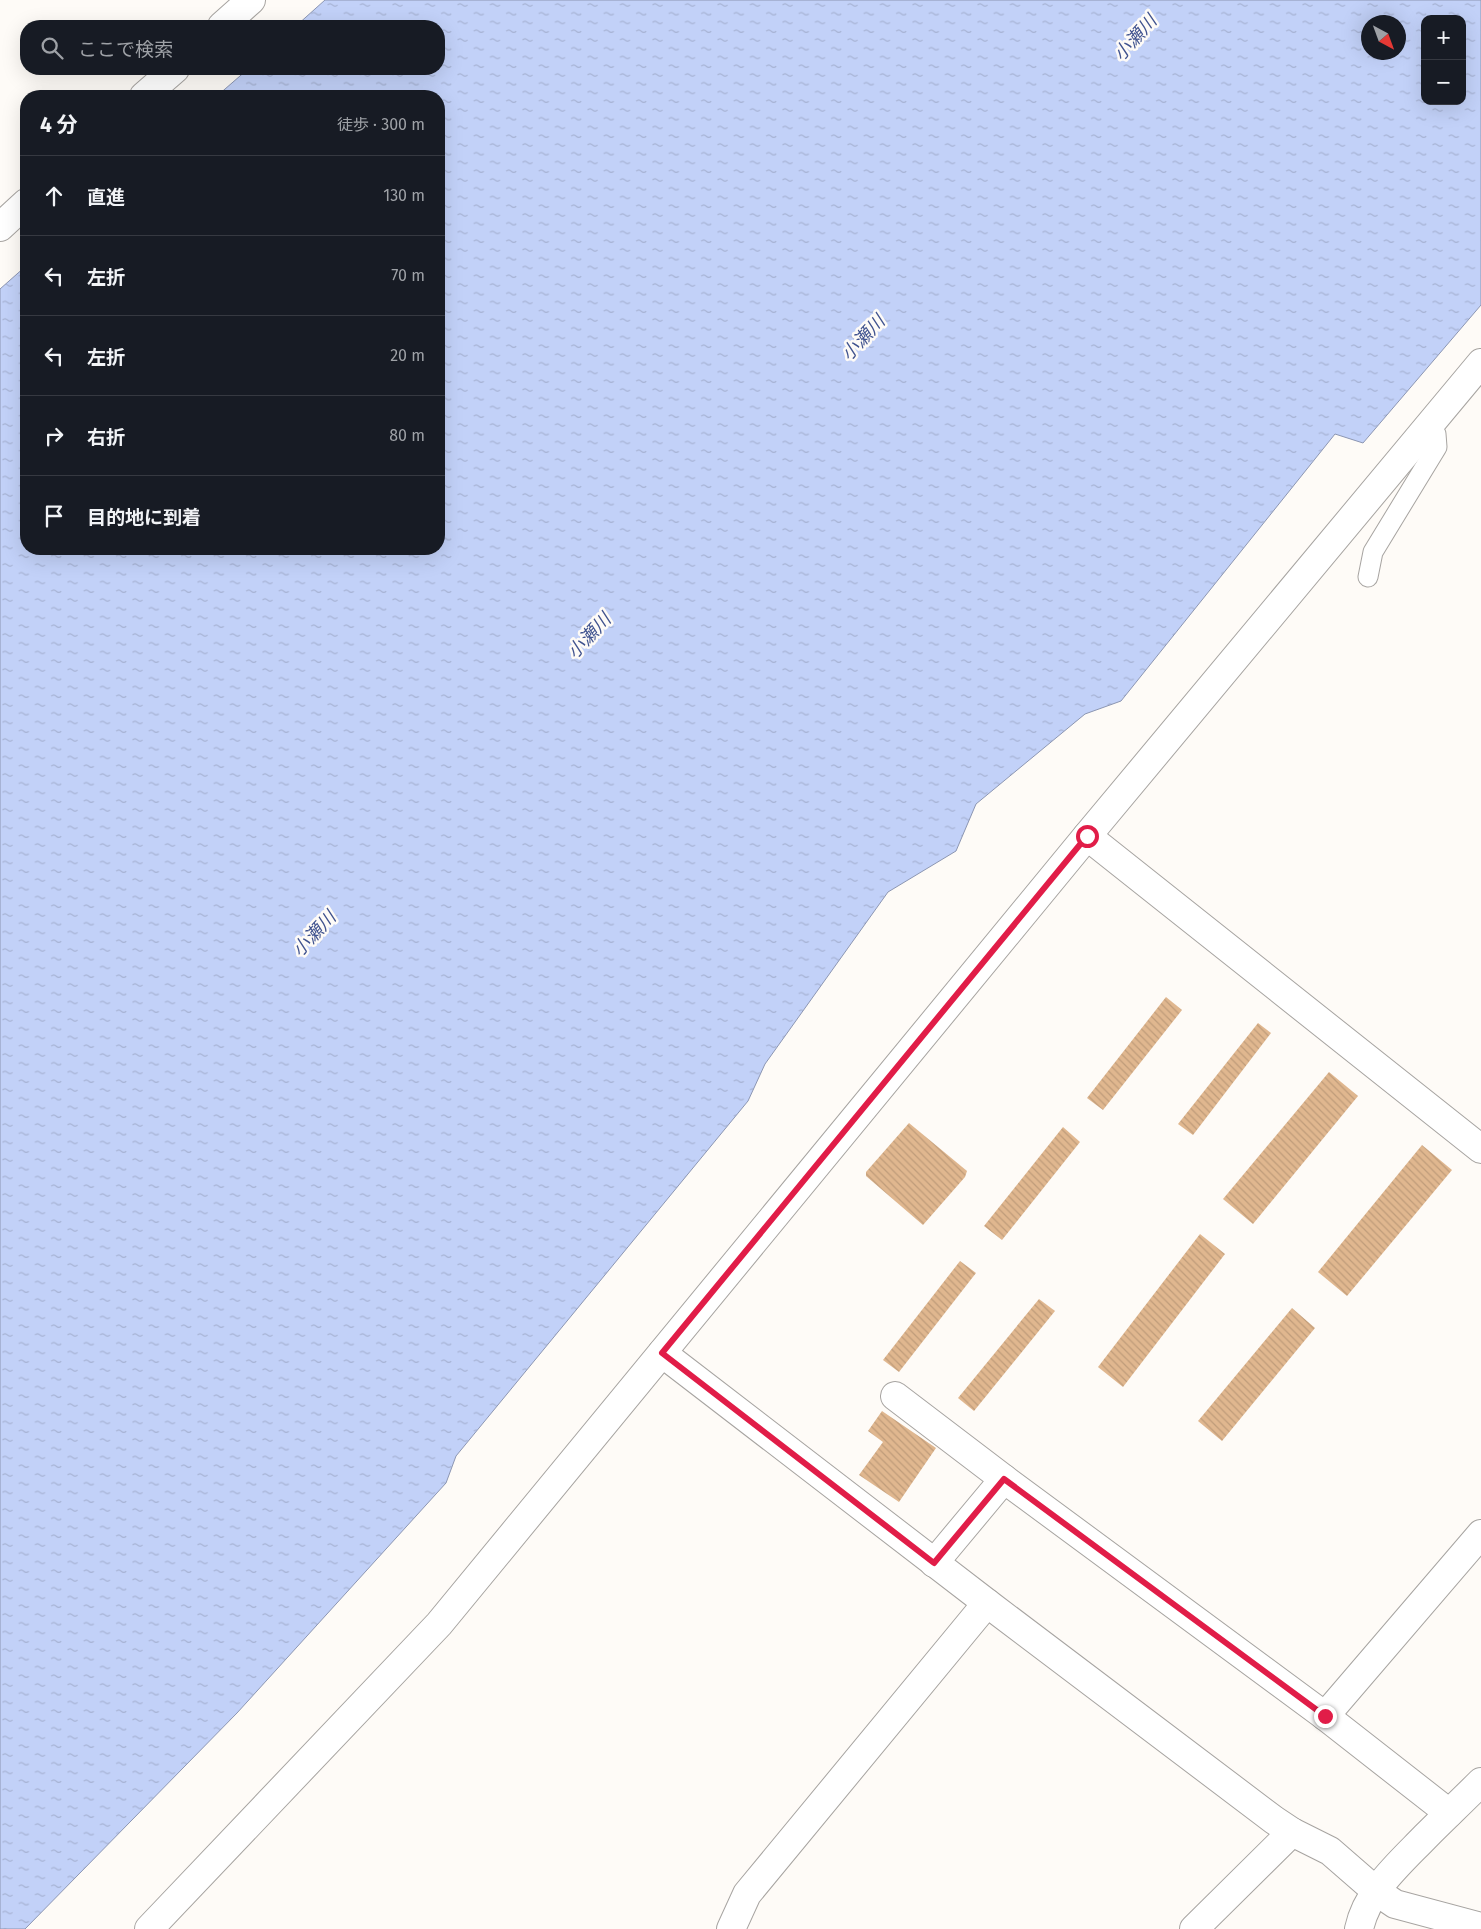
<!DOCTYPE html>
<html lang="ja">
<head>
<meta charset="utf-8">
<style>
	:root { --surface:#171b24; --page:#242831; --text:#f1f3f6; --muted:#9ea1a6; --line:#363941 }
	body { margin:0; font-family:"Fira Sans","Noto Sans JP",sans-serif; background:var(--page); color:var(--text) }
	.controls { position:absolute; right:15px; top:15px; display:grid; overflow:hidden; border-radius:10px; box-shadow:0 5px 20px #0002 }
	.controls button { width:45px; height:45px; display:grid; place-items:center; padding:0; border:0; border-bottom:1px solid var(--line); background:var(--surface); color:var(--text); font:25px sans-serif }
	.compass { position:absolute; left:1361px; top:15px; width:45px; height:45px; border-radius:50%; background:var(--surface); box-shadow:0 5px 20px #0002; rotate:139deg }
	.stop { position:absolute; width:15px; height:15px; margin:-11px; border:4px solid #e11d48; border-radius:50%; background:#fff }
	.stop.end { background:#e11d48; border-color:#fff; box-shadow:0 1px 5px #0008 }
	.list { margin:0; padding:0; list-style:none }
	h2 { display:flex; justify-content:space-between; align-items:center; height:65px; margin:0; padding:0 20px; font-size:21px }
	h2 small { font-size:16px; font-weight:400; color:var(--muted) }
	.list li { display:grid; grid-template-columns:32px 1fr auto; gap:15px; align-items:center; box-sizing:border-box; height:80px; padding:0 20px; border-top:1px solid var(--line) }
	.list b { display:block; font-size:19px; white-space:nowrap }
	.list em { font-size:16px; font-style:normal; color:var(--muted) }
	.icon { flex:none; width:28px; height:28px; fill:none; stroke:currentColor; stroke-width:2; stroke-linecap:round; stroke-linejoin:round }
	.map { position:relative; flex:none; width:1481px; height:1929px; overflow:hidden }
	.search { position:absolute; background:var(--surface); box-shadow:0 5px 20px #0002; left:20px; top:20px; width:425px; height:55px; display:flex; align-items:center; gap:12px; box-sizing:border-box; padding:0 18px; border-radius:20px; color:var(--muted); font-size:19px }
	.panel { position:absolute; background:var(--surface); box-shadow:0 5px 20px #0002; left:20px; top:90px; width:425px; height:465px; border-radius:20px }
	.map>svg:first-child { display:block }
	.water { fill:url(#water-ripples); stroke:#8c96b2; fill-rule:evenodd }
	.building { fill:url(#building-back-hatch) }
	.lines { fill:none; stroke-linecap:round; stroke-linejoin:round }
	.lane-casing { stroke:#a7a4a1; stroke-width:21 }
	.street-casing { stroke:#a7a4a1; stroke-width:30 }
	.secondary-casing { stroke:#a7a4a1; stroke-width:30 }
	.lane { stroke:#fff; stroke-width:19 }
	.street { stroke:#fff; stroke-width:28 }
	.secondary { stroke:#fff; stroke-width:28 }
	.route { stroke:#e11d48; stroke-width:6 }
	.labels { text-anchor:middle; stroke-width:5; stroke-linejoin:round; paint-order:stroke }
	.water-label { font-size:18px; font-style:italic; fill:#40538f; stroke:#fefbf7 }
</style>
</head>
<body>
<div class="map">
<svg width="1481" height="1929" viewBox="0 0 1481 1929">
	<defs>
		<pattern id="water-ripples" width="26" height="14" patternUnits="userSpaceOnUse" patternTransform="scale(1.25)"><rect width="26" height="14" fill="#c2d1f8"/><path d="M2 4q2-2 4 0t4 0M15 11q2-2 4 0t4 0" fill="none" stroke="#a6b2d3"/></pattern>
		<pattern id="building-back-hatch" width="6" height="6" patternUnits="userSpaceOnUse" patternTransform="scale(1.25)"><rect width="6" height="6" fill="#e0b78f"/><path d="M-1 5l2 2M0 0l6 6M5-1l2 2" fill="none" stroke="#bf9c7a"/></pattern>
	</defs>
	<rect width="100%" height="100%" fill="#fefbf7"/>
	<path class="water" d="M325 0H1481V305L1363 443 1335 434 1121 701 1085 714 976 804 956 851 888 892 765 1064 748 1101 456 1456 446 1483 237 1713 25 1929H0V289L26 266V549H439V96H217L248 69H439V26H296ZM1425 19H1462V101H1425ZM1368 22H1398V52H1368Z"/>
	<g class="building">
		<polygon points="1166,997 1182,1010 1103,1110 1087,1098"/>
		<polygon points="1258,1023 1271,1033 1193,1135 1178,1124"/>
		<polygon points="1329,1072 1358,1096 1253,1224 1223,1199"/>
		<polygon points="909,1123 967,1171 965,1177 923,1225 866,1176 866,1172"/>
		<polygon points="1063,1127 1080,1142 1002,1240 984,1226"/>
		<polygon points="1422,1145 1452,1170 1347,1296 1318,1272"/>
		<polygon points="1200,1234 1225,1254 1123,1387 1098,1367"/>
		<polygon points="960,1261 976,1273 899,1372 883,1360"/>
		<polygon points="1039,1299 1055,1311 974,1411 958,1398"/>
		<polygon points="1292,1308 1315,1328 1222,1441 1198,1421"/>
		<polygon points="882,1411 936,1448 899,1502 859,1475 883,1442 868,1431"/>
	</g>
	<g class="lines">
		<g class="lane-casing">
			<polyline id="lane" points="1368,577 1373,552 1437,447 1436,434 1430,425"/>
		</g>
		<g class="street-casing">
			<g id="street">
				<polyline points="1087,836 1481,1149"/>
				<polyline points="662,1353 987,1603 1274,1820 1292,1832 1330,1851 1376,1891"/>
				<polyline points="895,1396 1004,1479 1325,1716 1449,1813"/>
				<polyline points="934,1563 1004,1479"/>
				<polyline points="1325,1716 1481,1534"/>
				<polyline points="149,1929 439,1624 1087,836 1481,363"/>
				<polyline points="731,1929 747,1894 987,1603"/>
				<polyline points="1194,1929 1292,1832"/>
				<path d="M1359 1929C1367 1891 1400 1863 1426 1836 1444 1818 1463 1800 1481 1782"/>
			</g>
		</g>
		<g class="secondary-casing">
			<g id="secondary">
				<polyline points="222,26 251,0"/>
				<polyline points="144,96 175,69"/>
				<polyline points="0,227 26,203"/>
				<polyline points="1376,1891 1395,1904 1481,1927"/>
			</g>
		</g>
		<use href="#lane" class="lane"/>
		<use href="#street" class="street"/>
		<use href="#secondary" class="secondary"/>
	</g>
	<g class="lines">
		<polyline class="route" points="1087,836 662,1353 934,1563 1004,1479 1325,1716"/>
	</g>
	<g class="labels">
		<g class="water-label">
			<text transform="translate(1135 38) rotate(-48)" y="6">小瀬川</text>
			<text transform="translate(863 338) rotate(-47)" y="6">小瀬川</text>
			<text transform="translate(589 636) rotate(-47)" y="6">小瀬川</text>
			<text transform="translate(314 934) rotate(-47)" y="6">小瀬川</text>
		</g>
	</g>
</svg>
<div class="controls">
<button>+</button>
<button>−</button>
</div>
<svg class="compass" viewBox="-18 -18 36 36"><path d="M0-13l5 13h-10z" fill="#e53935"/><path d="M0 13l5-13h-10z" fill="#9ea1a6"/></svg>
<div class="stop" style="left:1087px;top:836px"></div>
<div class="stop end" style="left:1325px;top:1716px"></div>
<div class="search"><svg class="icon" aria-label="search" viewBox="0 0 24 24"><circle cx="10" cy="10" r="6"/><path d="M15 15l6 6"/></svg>ここで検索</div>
<section class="panel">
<h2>4 分<small>徒歩 · 300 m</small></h2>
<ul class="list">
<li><svg class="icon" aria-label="ahead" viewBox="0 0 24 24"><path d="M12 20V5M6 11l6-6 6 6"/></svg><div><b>直進</b></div><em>130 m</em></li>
<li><svg class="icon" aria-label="left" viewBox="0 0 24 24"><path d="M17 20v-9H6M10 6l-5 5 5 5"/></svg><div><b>左折</b></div><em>70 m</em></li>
<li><svg class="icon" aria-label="left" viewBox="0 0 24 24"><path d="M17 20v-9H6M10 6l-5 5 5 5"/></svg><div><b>左折</b></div><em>20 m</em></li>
<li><svg class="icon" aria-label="right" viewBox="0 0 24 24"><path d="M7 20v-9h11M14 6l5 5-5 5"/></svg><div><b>右折</b></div><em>80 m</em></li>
<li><svg class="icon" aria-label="arrive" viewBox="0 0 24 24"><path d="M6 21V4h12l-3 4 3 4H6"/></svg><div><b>目的地に到着</b></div></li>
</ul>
</section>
</div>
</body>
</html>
